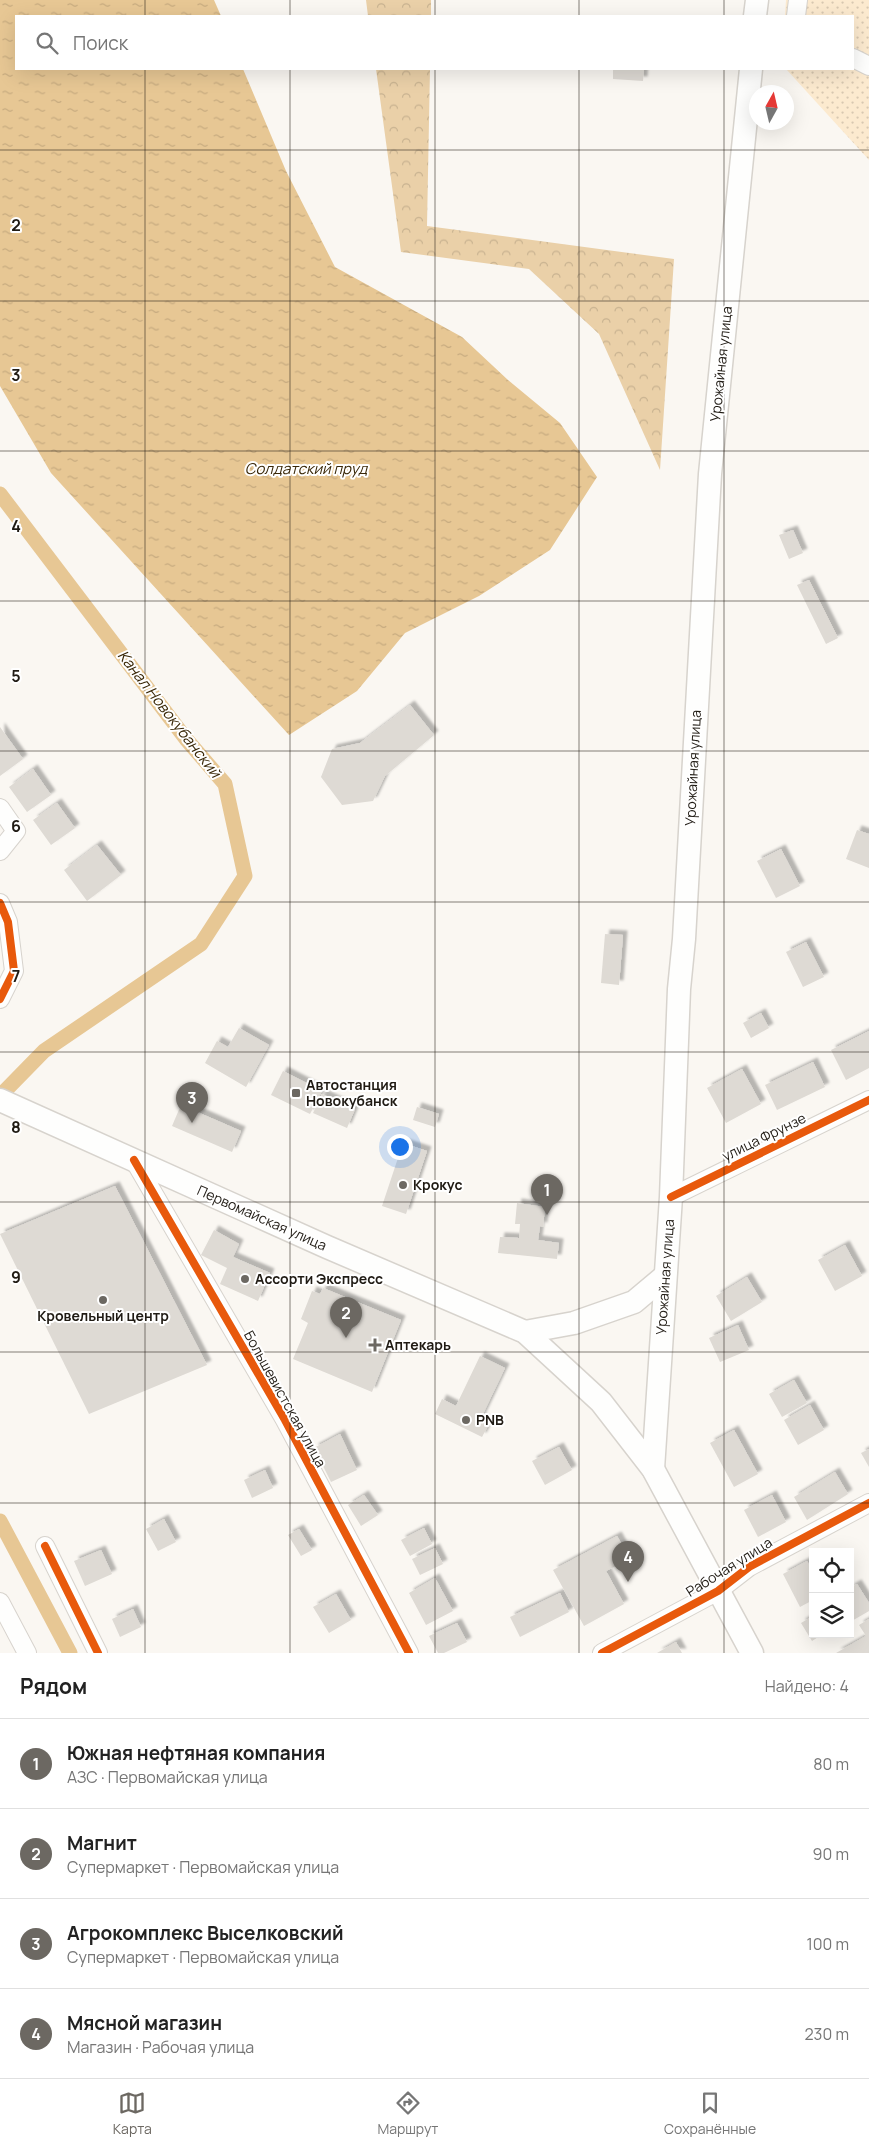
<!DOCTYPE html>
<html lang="ru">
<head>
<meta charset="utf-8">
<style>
	:root { --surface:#fff; --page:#f6f6f6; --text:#222; --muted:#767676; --line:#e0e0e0; --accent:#6c6862 }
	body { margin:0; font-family:Manrope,sans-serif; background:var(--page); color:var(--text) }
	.controls { position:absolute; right:15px; bottom:15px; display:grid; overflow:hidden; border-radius:0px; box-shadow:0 5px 20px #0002 }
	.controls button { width:45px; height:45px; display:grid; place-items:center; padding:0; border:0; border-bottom:1px solid var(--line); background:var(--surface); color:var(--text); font:25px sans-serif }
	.compass { position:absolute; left:749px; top:85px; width:45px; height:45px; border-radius:50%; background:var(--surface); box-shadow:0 5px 20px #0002; rotate:8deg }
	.you { position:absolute; left:399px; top:1146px; width:18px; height:18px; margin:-12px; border:4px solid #fff; border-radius:50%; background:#1a73e8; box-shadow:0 0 0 8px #1a73e833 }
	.badge { display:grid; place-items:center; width:32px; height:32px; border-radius:50%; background:var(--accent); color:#fff; font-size:16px; font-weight:700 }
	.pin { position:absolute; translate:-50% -41px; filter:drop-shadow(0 1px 2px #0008) }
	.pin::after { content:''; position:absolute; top:26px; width:18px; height:15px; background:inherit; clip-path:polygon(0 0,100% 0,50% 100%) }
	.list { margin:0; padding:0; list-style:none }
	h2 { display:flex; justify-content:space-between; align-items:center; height:65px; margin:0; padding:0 20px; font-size:21px }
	h2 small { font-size:16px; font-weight:400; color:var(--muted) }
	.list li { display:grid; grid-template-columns:32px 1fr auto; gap:15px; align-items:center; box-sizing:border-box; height:90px; padding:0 20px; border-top:1px solid var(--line) }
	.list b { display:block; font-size:19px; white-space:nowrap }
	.list p { margin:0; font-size:16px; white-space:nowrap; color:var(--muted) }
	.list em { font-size:16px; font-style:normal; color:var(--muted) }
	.icon { flex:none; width:28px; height:28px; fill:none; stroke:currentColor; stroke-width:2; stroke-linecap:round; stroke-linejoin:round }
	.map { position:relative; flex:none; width:869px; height:1653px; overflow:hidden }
	.search { position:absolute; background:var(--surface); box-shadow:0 5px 20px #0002; left:15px; right:15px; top:15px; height:55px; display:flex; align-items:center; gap:12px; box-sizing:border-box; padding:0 18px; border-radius:0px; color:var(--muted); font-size:19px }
	.sheet { height:425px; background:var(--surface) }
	nav { display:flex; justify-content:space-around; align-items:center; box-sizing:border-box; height:70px; border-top:1px solid var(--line); background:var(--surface); font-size:14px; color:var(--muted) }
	nav a { display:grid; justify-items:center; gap:2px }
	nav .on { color:var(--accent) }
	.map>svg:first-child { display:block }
	.forest { fill:url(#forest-crowns) }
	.garden { fill:url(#garden-dots) }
	.water { fill:url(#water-ripples) }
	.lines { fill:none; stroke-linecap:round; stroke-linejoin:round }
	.canal { stroke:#e7c794; stroke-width:15 }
	.building { fill:#dedad4; filter:url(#shadow) }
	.minor-casing { stroke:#d7d3cd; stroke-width:20 }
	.major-casing { stroke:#d7d3cd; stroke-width:25 }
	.minor { stroke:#fefefd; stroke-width:18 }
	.major { stroke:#fefefd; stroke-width:22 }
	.cycleway-casing { stroke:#fff; stroke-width:11 }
	.cycleway { stroke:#e8590c; stroke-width:8 }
	.grid { fill:none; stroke:#201b14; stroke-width:1; stroke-opacity:0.55 }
	.poi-dot { fill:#6c6862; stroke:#fff; stroke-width:2 }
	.labels { text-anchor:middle; stroke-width:4; stroke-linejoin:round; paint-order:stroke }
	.street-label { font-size:14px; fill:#201b14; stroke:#fff }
	.poi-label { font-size:14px; font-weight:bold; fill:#201b14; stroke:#fff; text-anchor:start }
	.water-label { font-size:15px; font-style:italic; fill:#392707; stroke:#fff }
	.grid-label { font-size:16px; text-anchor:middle; font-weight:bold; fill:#201b14; stroke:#fff; stroke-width:4; stroke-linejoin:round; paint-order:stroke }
</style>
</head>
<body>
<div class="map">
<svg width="869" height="1653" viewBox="0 0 869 1653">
	<defs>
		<pattern id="forest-crowns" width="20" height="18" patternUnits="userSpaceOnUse" patternTransform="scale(1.25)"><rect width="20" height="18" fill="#ead0a8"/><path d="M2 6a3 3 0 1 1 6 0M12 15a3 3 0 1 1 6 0" fill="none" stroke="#c8b290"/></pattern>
		<pattern id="garden-dots" width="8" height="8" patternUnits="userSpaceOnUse" patternTransform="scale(1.25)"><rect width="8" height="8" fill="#fceacf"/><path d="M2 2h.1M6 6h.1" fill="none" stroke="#d8c8b1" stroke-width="1.8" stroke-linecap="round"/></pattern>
		<pattern id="water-ripples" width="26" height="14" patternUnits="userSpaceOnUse" patternTransform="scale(1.25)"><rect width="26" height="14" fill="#e7c794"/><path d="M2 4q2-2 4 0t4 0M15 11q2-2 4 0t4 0" fill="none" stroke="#c6aa7f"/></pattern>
		<filter id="shadow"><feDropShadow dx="4.5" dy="-4.5" stdDeviation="1" flood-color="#0004"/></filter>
	</defs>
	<rect width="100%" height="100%" fill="#faf7f2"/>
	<g class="forest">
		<polygon points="366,0 431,0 431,16 368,16"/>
		<polygon points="376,69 430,69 427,226 674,259 660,470 599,334 529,269 401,252"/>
	</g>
	<polygon class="garden" points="786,0 869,0 869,160 786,69 853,69 853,16 785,16"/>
	<polygon class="water" points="0,0 214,0 221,16 16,16 16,69 243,69 286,171 335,267 462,337 508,380 560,423 597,477 550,550 479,596 405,633 357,691 289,735 51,473 0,386"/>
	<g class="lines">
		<g class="canal">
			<polyline points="0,494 186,739 225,784 245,876 201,944 44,1051 0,1096"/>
			<polyline points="0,1521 70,1653"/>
		</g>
	</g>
	<g class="building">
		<polygon points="613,69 644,69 643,81 613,79"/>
		<polygon points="793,530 803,553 789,559 779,535"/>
		<polygon points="809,580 838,638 826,644 797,585"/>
		<polygon points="410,705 434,735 385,776 373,801 342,805 321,777 332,749 360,743"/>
		<polygon points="0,727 23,759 0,776"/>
		<polygon points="33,769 51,795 27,812 9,787"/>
		<polygon points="57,803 75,828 51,845 33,820"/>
		<polygon points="857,830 869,834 869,868 846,859"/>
		<polygon points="97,845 121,875 87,901 64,870"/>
		<polygon points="781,849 800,886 776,898 757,861"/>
		<polygon points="605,934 623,935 619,985 601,983"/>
		<polygon points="806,942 824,977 803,987 786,952"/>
		<polygon points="761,1013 769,1028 751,1038 743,1023"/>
		<polygon points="239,1028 269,1045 246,1087 205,1063 217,1041 228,1047"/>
		<polygon points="869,1031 869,1068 846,1080 831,1050"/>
		<polygon points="813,1062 825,1087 777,1110 765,1085"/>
		<polygon points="742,1069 761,1104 726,1123 707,1088"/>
		<polygon points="283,1071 322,1091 310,1114 271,1095"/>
		<polygon points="322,1094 355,1109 347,1128 313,1113"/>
		<polygon points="181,1105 241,1131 232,1152 172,1126"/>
		<polygon points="417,1107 439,1114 435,1127 413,1120"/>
		<polygon points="403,1143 427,1151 406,1214 382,1206"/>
		<polygon points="115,1186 207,1365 89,1414 0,1234"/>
		<polygon points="517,1203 545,1207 543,1227 540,1226 538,1240 559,1243 557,1259 498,1253 500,1237 519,1238 520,1224 515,1224"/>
		<polygon points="214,1230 239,1244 233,1257 270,1273 258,1301 220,1284 227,1268 201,1255"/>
		<polygon points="845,1245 862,1276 835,1291 818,1260"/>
		<polygon points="747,1277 762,1302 731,1321 716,1296"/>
		<polygon points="323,1288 401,1320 372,1392 293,1359 308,1323 301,1319 312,1291 320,1294"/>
		<polygon points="738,1325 749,1350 720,1362 709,1338"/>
		<polygon points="480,1356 505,1368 481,1418 490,1422 482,1437 435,1414 442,1399 456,1406"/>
		<polygon points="794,1380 807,1403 782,1417 769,1394"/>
		<polygon points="810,1405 824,1430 798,1445 784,1420"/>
		<polygon points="734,1430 758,1474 734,1487 710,1443"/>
		<polygon points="340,1434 357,1470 331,1482 314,1448"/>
		<polygon points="559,1447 572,1470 545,1485 532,1461"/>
		<polygon points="869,1449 869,1467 861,1453"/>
		<polygon points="265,1470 273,1488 252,1498 244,1480"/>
		<polygon points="835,1472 848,1494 807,1520 794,1497"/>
		<polygon points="364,1495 378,1515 361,1526 348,1505"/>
		<polygon points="772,1495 786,1522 758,1537 744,1510"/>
		<polygon points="164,1519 176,1542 158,1551 146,1529"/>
		<polygon points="424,1528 432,1544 410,1556 401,1540"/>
		<polygon points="299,1529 312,1550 301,1556 288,1535"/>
		<polygon points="617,1536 630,1559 606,1571 624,1604 584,1626 553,1570"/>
		<polygon points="435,1548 443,1564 420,1575 412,1559"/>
		<polygon points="101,1550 112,1574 85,1586 74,1561"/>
		<polygon points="807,1561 813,1571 813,1600 800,1607 783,1574"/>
		<polygon points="435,1578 453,1611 426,1625 409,1593"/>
		<polygon points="857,1584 869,1603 869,1611 850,1622 850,1588"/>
		<polygon points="560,1593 569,1612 520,1637 510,1617"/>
		<polygon points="336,1594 351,1620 329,1633 313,1607"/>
		<polygon points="133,1609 141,1627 120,1637 112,1619"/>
		<polygon points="813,1616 813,1634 823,1634 812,1641 801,1623"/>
		<polygon points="869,1619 869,1653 836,1653 866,1636 859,1625"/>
		<polygon points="457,1623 467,1642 444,1653 438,1653 429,1636"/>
		<polygon points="676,1642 682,1653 657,1653"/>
	</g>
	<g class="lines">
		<g class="minor-casing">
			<g id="minor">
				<polyline points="796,16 798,0"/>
				<polyline points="853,58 869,66"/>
				<polyline points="0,808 16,831 0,851"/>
				<polyline points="0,903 8,922 14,971 0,999"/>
				<polyline points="134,1160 285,1420 409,1653"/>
				<polyline points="671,1197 869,1100"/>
				<polyline points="45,1546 98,1653"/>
				<polyline points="0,1602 27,1653"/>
				<polyline points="602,1653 718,1591 749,1567 869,1503"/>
			</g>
		</g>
		<g class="major-casing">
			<g id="major">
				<polyline points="755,16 757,0"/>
				<polyline points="0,1100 327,1247 525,1332 601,1402 653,1469 752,1653"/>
				<polyline points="525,1332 574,1323 634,1302 665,1276"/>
				<polyline points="653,1469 671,1197 679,989 684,939 710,474 751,69"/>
			</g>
		</g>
		<use href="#minor" class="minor"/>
		<use href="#major" class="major"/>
		<g class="cycleway-casing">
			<g id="cycleway">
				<polyline points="0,903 8,922 14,971 0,999"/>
				<polyline points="134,1160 285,1420 409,1653"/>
				<polyline points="671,1197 869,1100"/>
				<polyline points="45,1546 98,1653"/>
				<polyline points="602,1653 718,1591 749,1567 869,1503"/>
			</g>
		</g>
		<use href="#cycleway" class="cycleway"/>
	</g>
	<path class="grid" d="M145 0V16M290 0V16M435 0V16M579 0V16M724 0V16M145 69V1653M290 69V1653M435 69V1653M579 69V1653M724 69V1653M0 150H869M0 301H869M0 451H869M0 601H869M0 751H869M0 902H869M0 1052H869M0 1202H869M0 1352H869M0 1503H869"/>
	<g class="poi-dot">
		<rect x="291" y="1088" width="10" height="10" rx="2.5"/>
		<circle cx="403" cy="1185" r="5"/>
		<circle cx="245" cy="1279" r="5"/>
		<circle cx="103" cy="1300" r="5"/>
		<path d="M372.5 1337.5h5v5h5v5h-5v5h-5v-5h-5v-5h5z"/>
		<circle cx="466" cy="1420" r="5"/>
	</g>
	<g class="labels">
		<g class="street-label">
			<text transform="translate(721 364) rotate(-84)" y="5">Урожайная улица</text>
			<text transform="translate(693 768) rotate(-87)" y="5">Урожайная улица</text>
			<text transform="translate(764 1137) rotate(-26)" y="5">улица Фрунзе</text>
			<text transform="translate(262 1218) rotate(24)" y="5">Первомайская улица</text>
			<text transform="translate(665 1277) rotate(-86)" y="5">Урожайная улица</text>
			<text transform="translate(285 1399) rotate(61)" y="5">Большевистская улица</text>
			<text transform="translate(729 1567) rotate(-32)" y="5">Рабочая улица</text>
		</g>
		<g class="poi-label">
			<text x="306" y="1090">Автостанция<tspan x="306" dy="16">Новокубанск</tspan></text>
			<text x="413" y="1190">Крокус</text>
			<text x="255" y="1284">Ассорти Экспресс</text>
			<text x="103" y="1321" text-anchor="middle">Кровельный центр</text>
			<text x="385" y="1350">Аптекарь</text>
			<text x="476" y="1425">PNB</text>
		</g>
		<g class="water-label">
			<text x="306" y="474">Солдатский пруд</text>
			<text transform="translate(169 714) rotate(52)" y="5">Канал Новокубанский</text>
		</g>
	</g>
	<g class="grid-label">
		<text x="16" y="231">2</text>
		<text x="16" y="381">3</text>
		<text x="16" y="532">4</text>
		<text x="16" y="682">5</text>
		<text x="16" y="832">6</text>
		<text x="16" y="982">7</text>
		<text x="16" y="1133">8</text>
		<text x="16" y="1283">9</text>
	</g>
</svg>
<div class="controls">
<button><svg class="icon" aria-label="locate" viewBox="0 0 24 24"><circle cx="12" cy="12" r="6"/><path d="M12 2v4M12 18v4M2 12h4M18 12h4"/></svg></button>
<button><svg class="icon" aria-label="layers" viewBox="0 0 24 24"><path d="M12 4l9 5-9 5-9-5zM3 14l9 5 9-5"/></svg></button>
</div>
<svg class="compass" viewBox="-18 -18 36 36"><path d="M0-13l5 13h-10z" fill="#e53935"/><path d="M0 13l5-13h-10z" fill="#767676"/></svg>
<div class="you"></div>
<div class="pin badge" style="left:547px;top:1215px">1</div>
<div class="pin badge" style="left:346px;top:1338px">2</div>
<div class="pin badge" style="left:192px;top:1123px">3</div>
<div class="pin badge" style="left:628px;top:1582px">4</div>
<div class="search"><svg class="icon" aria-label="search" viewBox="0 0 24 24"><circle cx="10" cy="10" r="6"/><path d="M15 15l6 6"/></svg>Поиск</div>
</div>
<section class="sheet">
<h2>Рядом<small>Найдено: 4</small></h2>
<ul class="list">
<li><span class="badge">1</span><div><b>Южная нефтяная компания</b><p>АЗС · Первомайская улица</p></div><em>80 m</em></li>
<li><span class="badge">2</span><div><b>Магнит</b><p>Супермаркет · Первомайская улица</p></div><em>90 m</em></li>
<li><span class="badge">3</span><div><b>Агрокомплекс Выселковский</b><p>Супермаркет · Первомайская улица</p></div><em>100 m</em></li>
<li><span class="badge">4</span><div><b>Мясной магазин</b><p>Магазин · Рабочая улица</p></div><em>230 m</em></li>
</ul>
</section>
<nav>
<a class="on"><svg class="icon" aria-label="map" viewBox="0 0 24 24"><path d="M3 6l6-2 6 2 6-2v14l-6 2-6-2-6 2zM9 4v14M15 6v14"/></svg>Карта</a>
<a><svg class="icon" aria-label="directions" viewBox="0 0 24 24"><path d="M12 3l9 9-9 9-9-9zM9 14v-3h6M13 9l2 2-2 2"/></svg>Маршрут</a>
<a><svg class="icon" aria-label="saved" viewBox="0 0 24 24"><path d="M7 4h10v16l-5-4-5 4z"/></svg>Сохранённые</a>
</nav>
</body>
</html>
